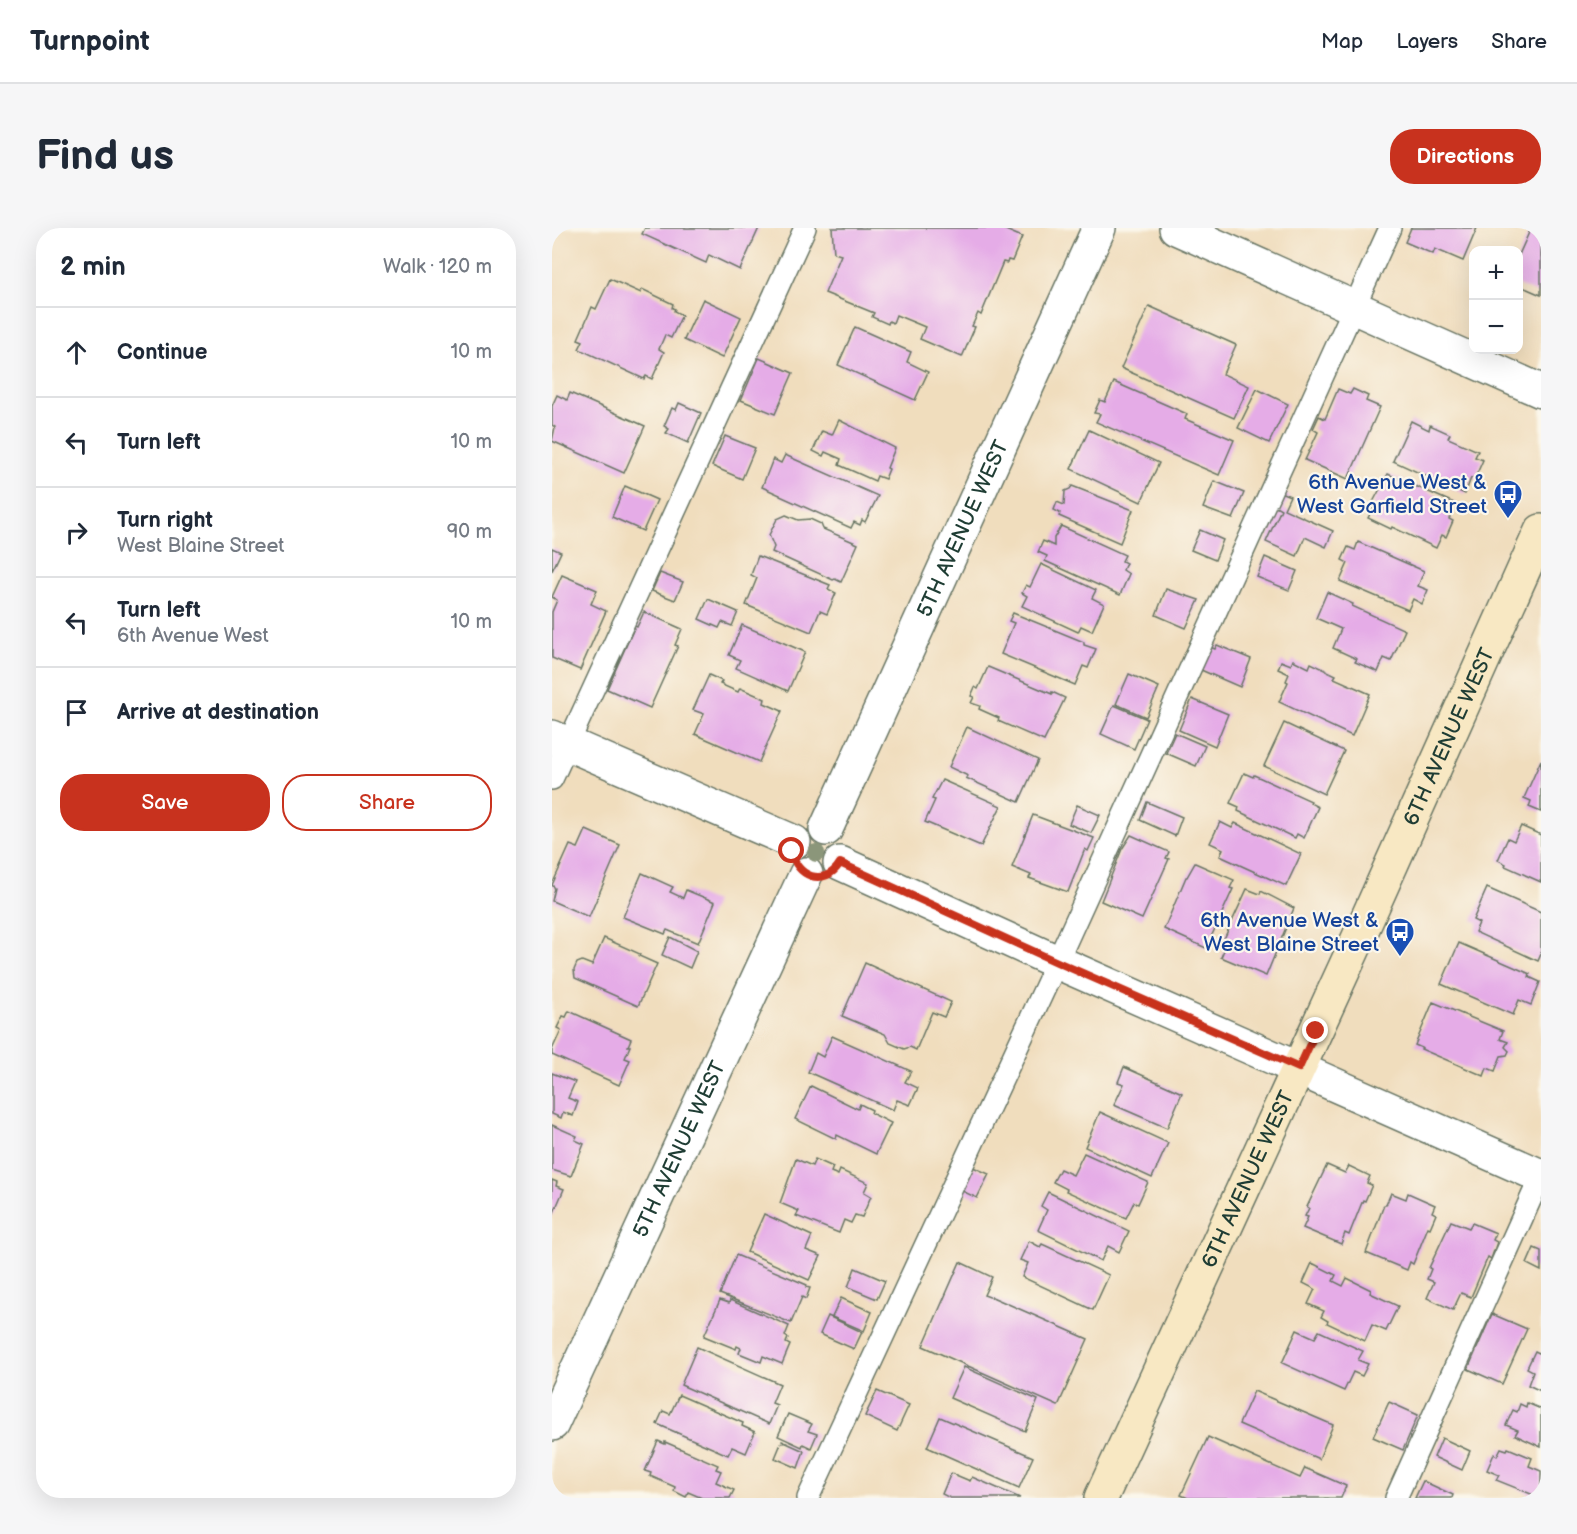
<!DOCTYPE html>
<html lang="en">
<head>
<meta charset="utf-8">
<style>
	:root { --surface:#fff; --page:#f6f6f7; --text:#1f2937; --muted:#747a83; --line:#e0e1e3; --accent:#c8321e }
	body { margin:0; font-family:"Balsamiq Sans",sans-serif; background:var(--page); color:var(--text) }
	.controls { position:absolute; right:18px; top:18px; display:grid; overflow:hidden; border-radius:12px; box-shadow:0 6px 24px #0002 }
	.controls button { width:54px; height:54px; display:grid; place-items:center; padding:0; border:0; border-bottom:2px solid var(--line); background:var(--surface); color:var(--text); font:30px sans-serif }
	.stop { position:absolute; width:18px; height:18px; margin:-14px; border:4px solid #c8321e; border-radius:50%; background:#fff }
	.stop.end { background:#c8321e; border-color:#fff; box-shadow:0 2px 6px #0008 }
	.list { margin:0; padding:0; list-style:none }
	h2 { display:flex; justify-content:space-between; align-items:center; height:78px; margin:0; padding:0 24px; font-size:26px }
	h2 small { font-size:20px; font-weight:400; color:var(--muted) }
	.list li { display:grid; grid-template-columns:39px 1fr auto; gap:18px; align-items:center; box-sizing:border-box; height:90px; padding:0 24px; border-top:2px solid var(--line) }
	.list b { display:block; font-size:22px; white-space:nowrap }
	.list p { margin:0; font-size:20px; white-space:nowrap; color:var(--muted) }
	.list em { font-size:20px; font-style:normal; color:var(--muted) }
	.actions { display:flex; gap:12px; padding:18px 24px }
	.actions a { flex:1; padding:14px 0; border:2px solid var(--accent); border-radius:24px; text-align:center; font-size:21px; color:var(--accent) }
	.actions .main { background:var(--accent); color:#fff }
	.icon { flex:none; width:33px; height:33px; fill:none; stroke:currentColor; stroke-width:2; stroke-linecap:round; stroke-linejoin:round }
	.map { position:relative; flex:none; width:989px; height:1270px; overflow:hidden; border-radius:24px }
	header { display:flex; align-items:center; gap:36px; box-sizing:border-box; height:84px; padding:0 30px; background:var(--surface); border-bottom:2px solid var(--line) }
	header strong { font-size:28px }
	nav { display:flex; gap:33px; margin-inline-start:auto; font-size:21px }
	.intro { display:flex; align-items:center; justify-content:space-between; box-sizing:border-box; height:144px; padding:0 36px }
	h1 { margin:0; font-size:42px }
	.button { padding:15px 27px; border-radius:24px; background:var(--accent); color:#fff; font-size:21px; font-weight:700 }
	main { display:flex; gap:36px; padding:0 36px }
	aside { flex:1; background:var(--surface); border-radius:24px; box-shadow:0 6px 24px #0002 }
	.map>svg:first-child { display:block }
	.building { fill:#e5ace7 }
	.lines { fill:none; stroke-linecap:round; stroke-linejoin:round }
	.lane-casing { stroke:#687564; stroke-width:24 }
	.street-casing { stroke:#687564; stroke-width:36 }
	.secondary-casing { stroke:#687564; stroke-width:36 }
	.lane { stroke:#fff; stroke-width:21 }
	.street { stroke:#fff; stroke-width:33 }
	.secondary { stroke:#f8e8c3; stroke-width:33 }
	.tree { fill:#8b967a }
	.route { stroke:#c8321e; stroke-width:8 }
	.labels { text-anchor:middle; stroke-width:4.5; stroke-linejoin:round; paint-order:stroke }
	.transit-label { font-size:21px; fill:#164399; stroke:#fbf7ec; text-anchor:end }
	.street-label { font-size:21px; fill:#1f3d34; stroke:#fbf7ec }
</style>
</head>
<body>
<header>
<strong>Turnpoint</strong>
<nav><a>Map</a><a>Layers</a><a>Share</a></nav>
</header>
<div class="intro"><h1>Find us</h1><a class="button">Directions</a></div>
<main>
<aside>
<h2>2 min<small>Walk · 120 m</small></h2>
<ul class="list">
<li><svg class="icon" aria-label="ahead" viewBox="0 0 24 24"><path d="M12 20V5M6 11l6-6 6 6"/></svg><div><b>Continue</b></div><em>10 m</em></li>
<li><svg class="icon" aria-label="left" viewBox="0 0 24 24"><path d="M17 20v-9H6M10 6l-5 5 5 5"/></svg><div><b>Turn left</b></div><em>10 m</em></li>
<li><svg class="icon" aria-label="right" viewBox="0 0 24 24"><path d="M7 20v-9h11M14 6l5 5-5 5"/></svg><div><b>Turn right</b><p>West Blaine Street</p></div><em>90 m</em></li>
<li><svg class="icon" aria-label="left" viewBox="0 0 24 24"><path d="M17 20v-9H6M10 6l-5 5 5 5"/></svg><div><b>Turn left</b><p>6th Avenue West</p></div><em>10 m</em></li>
<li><svg class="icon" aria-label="arrive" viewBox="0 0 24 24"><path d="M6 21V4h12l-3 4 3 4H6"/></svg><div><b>Arrive at destination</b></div></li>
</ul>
<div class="actions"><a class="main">Save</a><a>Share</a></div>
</aside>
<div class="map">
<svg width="989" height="1270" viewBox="0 0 989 1270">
	<rect width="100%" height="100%" fill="#fbf7ec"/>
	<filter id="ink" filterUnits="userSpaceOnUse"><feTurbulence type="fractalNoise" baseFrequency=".0167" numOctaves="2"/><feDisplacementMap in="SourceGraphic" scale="12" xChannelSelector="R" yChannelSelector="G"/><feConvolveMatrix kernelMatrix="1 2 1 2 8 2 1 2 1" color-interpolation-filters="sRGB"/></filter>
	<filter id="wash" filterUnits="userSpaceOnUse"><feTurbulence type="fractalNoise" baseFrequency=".008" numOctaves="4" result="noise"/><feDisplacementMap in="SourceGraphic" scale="24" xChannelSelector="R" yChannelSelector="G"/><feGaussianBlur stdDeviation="1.35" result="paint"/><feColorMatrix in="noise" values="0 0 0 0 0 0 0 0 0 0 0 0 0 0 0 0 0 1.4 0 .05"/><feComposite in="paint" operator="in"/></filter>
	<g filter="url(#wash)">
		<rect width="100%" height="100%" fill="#f0ddbd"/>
		<g id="blocks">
			<g class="building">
				<polygon points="93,0 207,0 188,42 157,27 154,35 90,6"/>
				<polygon points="280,0 449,0 470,9 460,33 456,32 455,35 451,34 429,87 426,85 420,98 423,99 410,129 368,111 373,99 344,87 341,95 337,93 336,96 320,89 322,85 273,65 289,27 282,25"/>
				<polygon points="859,0 925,0 911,33 883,21 881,26 853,14"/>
				<polygon points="979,0 989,0 989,67 966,57 966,29"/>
				<polygon points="58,51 89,65 90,61 121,76 120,80 123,81 122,83 130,87 119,110 113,107 107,121 112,124 100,151 94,148 92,151 27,121 31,113 26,111 40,79 44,81"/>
				<polygon points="151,71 189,89 170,130 132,112"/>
				<polygon points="597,78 684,117 671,146 697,158 682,190 569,140"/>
				<polygon points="303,99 359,124 355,134 376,144 363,172 286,137"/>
				<polygon points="207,130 241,145 223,186 189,172"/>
				<polygon points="562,154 635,186 633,191 682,212 667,247 544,194 548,186 542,185 548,172 553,174"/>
				<polygon points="705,161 736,176 717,215 686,200"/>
				<polygon points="786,161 798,166 801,161 816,168 814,173 828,179 796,251 753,232 766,204 761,201 767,188 773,191"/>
				<polygon points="18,165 93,198 72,245 0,213 3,199 0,197 0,178 5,167 15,172"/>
				<polygon points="127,175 149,185 136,215 114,205 117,201 112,198 120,180 124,182"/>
				<polygon points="287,192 343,220 335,240 337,241 333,251 325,248 323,253 287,237 289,231 273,224 271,228 261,223 270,203 280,207"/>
				<polygon points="859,193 877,202 878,197 898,206 896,210 926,223 923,229 931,232 923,250 919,250 913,266 841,233"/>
				<polygon points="537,202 607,235 589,274 519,241"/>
				<polygon points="173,208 203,220 190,251 160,238"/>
				<polygon points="233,227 326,268 313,294 310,292 308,297 302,294 299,300 228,268 228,267 210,259 221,231 229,235"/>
				<polygon points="836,246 904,276 897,291 901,293 894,309 890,307 884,320 840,299 839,301 816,290 822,278 820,276"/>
				<polygon points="662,253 692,265 681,291 651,280"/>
				<polygon points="73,258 105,272 91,303 60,289"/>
				<polygon points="520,258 581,282 568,315 507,288 508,285 502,282 505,274 512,277 513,263 518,261"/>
				<polygon points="728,264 738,268 732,281 781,303 774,319 753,309 745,328 714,314 729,281 722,277"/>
				<polygon points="234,287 246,292 258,291 269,296 271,301 306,316 289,354 283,351 281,352 220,324 222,319 217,307 225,291"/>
				<polygon points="509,298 573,327 570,333 574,335 571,342 577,346 568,367 493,333 495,328 486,324 491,313 502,318 502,310"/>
				<polygon points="648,302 671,312 663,332 639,322"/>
				<polygon points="806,314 872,343 866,358 876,362 870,376 861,371 856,382 788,353 796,335 790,332 796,319 803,322"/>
				<polygon points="0,320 9,324 0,343"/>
				<polygon points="206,328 278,357 276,361 284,365 275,386 268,383 259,404 194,377 205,350 199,347"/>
				<polygon points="713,329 745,343 737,362 705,349"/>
				<polygon points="489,336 544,362 540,370 552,376 540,403 529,398 526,404 470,378 475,368 470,365 474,357 478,359"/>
				<polygon points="108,345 131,354 123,372 100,363"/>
				<polygon points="10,347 45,362 39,376 54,383 28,442 0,430 0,384 5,372 0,369"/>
				<polygon points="614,361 647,372 634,400 604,387"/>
				<polygon points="775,364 801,376 800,378 853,402 839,433 832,430 826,444 803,434 805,431 781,420 789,401 764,390"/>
				<polygon points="156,371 186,384 180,398 170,394 167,400 147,391"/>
				<polygon points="92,384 130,401 123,417 126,418 98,480 55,461 83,398 85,399"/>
				<polygon points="461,385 532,414 532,417 544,421 536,440 531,438 523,457 449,426 462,395 457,393"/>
				<polygon points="190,397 253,424 236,463 184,440 188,432 177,427"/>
				<polygon points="665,417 699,431 688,459 649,442 658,419 663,421"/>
				<polygon points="741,432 757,440 759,435 784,447 782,450 818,466 800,508 727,474 736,454 734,453 737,446 726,441 729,433 739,437"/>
				<polygon points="436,439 500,466 500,464 513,470 492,513 446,493 447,490 427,481 428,478 419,475 422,469 419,468 423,459 426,461"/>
				<polygon points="577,446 607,459 594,489 564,476"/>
				<polygon points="157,447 170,453 168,456 186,464 188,460 213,471 212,475 230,483 207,534 143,506 152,486 141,482"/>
				<polygon points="640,471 676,486 663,518 627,502"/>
				<polygon points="562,477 595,491 582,521 549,506"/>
				<polygon points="732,495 792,523 772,566 712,538"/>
				<polygon points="415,499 486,532 467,574 414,550 416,548 397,539"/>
				<polygon points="623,505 653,518 644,538 614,525"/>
				<polygon points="989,532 989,584 977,579 979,573 972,570"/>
				<polygon points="692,545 701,549 702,547 759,573 758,575 766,579 752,610 745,606 743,610 686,583 687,579 678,575"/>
				<polygon points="390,552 449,578 429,618 373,594 383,572 380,571"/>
				<polygon points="595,574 630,589 623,608 588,592"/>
				<polygon points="525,577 548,587 539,605 517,596"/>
				<polygon points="481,587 542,610 536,623 533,621 516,664 477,650 479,647 460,639"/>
				<polygon points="668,594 680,600 683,595 749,626 734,658 668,628 671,621 658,615"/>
				<polygon points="969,598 989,607 989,654 953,638 954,636 946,632 956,610 962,613"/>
				<polygon points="34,602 68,617 37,689 0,673 3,660 0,657 18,617 26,620"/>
				<polygon points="579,607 617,624 614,630 617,631 590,691 549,673 570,621"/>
				<polygon points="643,635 682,652 678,660 681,661 654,720 612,701 634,649 635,649"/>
				<polygon points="90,645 121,659 118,664 131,670 134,662 163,674 146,715 115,702 113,706 71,689"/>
				<polygon points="935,660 989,684 989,726 986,733 923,704 927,695 921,692"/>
				<polygon points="695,661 708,666 709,663 742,680 714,748 669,729 676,713 672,711"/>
				<polygon points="118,709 145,723 138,740 110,727"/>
				<polygon points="52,710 88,726 87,728 105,736 86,778 23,750 22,742 25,735 30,733 40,737"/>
				<polygon points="907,715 978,746 977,749 988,754 979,777 967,772 961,787 889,756"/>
				<polygon points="313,735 399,774 392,789 380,784 364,822 358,819 352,821 338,815 333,806 290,788"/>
				<polygon points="881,774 951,803 948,811 956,814 953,819 957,823 955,827 949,828 943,843 935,840 932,848 869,821 870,820 863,817"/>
				<polygon points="17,783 79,811 76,818 78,818 73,830 78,832 67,857 0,827 0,822 9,802 5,800 11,788 14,789"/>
				<polygon points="280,808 359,843 353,854 366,860 358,877 345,872 341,882 256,844 264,825 271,829"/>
				<polygon points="572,839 630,865 615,900 562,877 572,856 566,854"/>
				<polygon points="0,845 23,854 16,870 26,874 21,888 11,884 9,890 0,886"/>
				<polygon points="259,858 306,881 308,876 320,882 319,885 339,895 324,926 285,907 284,911 243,891"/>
				<polygon points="548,884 616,915 600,950 533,919"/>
				<polygon points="0,897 25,908 23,912 32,916 19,948 0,942"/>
				<polygon points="532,925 596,954 586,976 582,974 574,990 514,963 515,961 501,954 508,941 521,947"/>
				<polygon points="244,931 260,938 263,931 281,939 279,944 286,947 288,942 316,955 312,964 319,968 310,989 303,987 299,995 292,992 287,1005 244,988 247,983 228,975"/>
				<polygon points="775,937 793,945 797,938 818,948 815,955 820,957 813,973 811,972 797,1007 793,1005 789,1016 751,1000 756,989 753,988 757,980 755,979"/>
				<polygon points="421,939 437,946 425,970 410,963"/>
				<polygon points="0,952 5,954 4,958 12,961 0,989"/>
				<polygon points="496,964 577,1003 567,1024 556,1018 549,1033 486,1002 495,982 489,978"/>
				<polygon points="839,965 854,971 856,965 883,977 880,984 884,986 878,1000 876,999 861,1036 858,1034 855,1042 814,1025 832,977 834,977"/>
				<polygon points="212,986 260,1008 254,1022 269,1028 257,1052 195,1024"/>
				<polygon points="899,993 917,1000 920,995 944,1005 941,1012 945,1014 939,1031 936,1029 919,1069 909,1065 901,1082 875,1070 882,1054 875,1051 879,1041 877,1040"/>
				<polygon points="477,1013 488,1019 490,1016 557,1047 541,1082 470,1049 476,1035 468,1032"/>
				<polygon points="982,1020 989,1023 989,1043 975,1036"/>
				<polygon points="184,1027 255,1057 254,1059 258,1060 254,1071 250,1069 239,1095 168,1066"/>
				<polygon points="408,1034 440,1049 432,1067 440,1070 440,1069 536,1111 506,1178 371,1118"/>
				<polygon points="760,1035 784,1047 781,1053 791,1058 795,1050 819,1062 818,1065 846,1078 834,1103 820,1097 813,1113 775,1095 776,1093 769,1089 772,1083 756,1076 763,1061 751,1055"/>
				<polygon points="303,1040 333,1053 325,1071 296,1059"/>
				<polygon points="289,1070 320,1084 312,1103 280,1089"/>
				<polygon points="168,1072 177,1075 178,1072 237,1098 233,1108 236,1110 234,1115 238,1117 230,1136 211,1128 209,1134 187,1125 189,1120 185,1118 184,1121 152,1108"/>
				<polygon points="940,1086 975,1101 950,1156 916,1141"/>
				<polygon points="276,1088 310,1104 302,1121 268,1106"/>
				<polygon points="745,1102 763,1110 767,1103 811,1123 806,1132 816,1136 810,1148 801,1144 792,1163 730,1135"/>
				<polygon points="145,1119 228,1156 220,1175 225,1177 217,1196 129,1157"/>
				<polygon points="983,1123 989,1126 989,1163 976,1157 981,1143 975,1140"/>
				<polygon points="412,1139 486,1172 473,1203 398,1170"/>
				<polygon points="325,1163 357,1177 345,1203 313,1188"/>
				<polygon points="702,1163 781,1197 767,1231 687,1196"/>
				<polygon points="127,1167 191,1195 190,1198 203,1204 194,1225 180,1219 176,1227 105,1196 111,1183 118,1186"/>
				<polygon points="837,1174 866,1187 851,1222 821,1209"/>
				<polygon points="975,1175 989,1181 989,1219 963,1207 966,1202 954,1197 961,1182 965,1184 968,1176 974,1179"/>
				<polygon points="236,1186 260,1196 256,1203 265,1206 259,1220 251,1216 250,1219 226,1208"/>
				<polygon points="388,1189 481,1229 467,1260 375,1219"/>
				<polygon points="656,1209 748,1250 753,1240 794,1258 789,1270 636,1270 629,1267"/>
				<polygon points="890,1210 918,1223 910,1242 882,1229"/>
				<polygon points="106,1213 113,1216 113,1214 166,1237 164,1241 169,1243 164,1254 182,1262 178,1270 150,1270 136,1264 134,1269 122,1263 123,1259 98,1248 99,1245 93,1243"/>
				<polygon points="230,1213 252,1223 246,1240 223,1230"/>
				<polygon points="949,1220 955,1222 956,1220 980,1230 977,1238 989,1243 989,1270 944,1252 947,1247 935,1242 942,1226 945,1228"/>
				<polygon points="399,1245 418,1253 420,1249 468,1270 398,1270 390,1266"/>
				<polygon points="871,1253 901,1267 900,1270 863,1270"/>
			</g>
		</g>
	</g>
	<g filter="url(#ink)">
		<use href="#blocks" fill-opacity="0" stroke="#687564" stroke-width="1.5"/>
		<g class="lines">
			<g class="lane-casing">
				<g id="lane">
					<polyline points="0,551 253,0"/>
					<polyline points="256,1270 505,734 838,0"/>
					<polyline points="844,1270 989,948"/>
				</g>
			</g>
			<g class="street-casing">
				<g id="street">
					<polyline points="624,0 989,163"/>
					<polyline points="0,509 242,614"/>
					<path id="s1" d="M274 601 547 0"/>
					<polyline points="288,635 505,734 989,948"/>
					<path id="s2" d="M0 1196 254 646"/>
				</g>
			</g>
			<g class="secondary-casing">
				<g id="secondary">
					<path id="s3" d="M549 1270 806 711 989 303"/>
				</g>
			</g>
			<use href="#lane" class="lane"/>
			<use href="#street" class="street"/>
			<use href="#secondary" class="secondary"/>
		</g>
		<circle class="tree" cx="264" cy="625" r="9"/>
	</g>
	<g class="lines" filter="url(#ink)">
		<path class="route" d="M240 623C243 649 273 660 288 635L505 734 747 840 764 803"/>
	</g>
	<defs>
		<g id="bus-pin" transform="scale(1.5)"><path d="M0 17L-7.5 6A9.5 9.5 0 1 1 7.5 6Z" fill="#1a4fb4" stroke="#fbf7ec"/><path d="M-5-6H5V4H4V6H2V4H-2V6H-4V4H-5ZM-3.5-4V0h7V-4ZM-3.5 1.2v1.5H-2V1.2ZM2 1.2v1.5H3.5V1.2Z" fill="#fff"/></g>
	</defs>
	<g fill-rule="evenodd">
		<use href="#bus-pin" x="956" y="266"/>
		<use href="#bus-pin" x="848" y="704"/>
	</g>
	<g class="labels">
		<g class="transit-label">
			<text x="935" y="261">6th Avenue West &amp;<tspan x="935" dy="24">West Garfield Street</tspan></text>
			<text x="827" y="699">6th Avenue West &amp;<tspan x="827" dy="24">West Blaine Street</tspan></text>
		</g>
		<g class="street-label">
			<text dy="7" stroke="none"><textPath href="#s1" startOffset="330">5TH AVENUE WEST</textPath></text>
			<text dy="7" stroke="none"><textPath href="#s3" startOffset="837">6TH AVENUE WEST</textPath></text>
			<text dy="7" stroke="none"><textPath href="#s2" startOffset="303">5TH AVENUE WEST</textPath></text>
			<text dy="7" stroke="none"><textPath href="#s3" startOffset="351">6TH AVENUE WEST</textPath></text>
		</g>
	</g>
</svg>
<div class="controls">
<button>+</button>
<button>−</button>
</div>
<div class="stop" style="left:240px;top:623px"></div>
<div class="stop end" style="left:764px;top:803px"></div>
</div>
</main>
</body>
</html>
